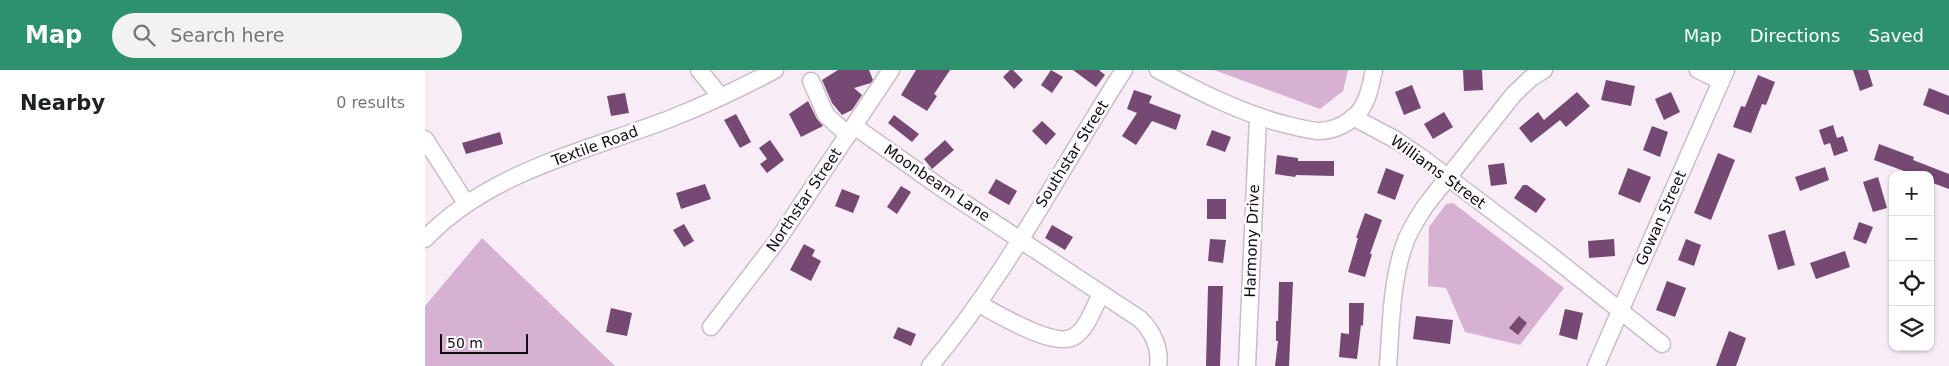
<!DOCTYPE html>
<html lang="en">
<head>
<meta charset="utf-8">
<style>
	:root { --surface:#fff; --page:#f2f2f2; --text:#202124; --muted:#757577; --line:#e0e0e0; --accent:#2c916c }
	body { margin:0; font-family:"DejaVu Sans",sans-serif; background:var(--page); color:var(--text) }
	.controls { position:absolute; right:15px; bottom:15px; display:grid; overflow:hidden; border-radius:10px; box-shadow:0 1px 4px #0004 }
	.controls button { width:45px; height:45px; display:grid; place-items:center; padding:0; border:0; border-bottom:1px solid var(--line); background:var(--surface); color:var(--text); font:25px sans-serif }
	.scale { position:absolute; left:15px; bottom:12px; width:88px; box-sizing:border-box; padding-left:5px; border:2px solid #110d11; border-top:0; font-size:14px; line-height:18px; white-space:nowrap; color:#110d11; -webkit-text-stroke:4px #fffcff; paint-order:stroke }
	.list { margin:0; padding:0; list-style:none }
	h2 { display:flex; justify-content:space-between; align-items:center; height:65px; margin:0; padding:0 20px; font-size:21px }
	h2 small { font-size:16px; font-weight:400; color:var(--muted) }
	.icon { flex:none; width:28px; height:28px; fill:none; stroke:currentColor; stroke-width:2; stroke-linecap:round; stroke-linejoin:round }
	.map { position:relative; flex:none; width:1524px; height:296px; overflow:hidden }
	header { display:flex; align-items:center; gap:30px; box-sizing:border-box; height:70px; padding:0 25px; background:var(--accent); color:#fff }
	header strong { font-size:24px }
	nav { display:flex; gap:28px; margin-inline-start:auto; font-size:18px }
	.search { width:350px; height:45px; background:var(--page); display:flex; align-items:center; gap:12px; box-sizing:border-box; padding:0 18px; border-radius:28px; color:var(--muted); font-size:19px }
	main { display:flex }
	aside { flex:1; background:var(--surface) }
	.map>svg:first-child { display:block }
	.green { fill:#d6b1d2 }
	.building { fill:#754972 }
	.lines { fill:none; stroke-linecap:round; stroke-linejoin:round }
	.minor-casing { stroke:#c9bdc8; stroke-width:19 }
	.minor { stroke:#fff; stroke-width:16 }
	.labels { text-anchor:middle; stroke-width:5; stroke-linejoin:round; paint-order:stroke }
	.street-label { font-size:15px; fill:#110d11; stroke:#fffcff }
</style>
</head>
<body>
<header>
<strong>Map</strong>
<div class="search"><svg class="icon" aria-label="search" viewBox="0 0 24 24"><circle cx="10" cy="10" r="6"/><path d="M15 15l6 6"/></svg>Search here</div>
<nav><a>Map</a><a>Directions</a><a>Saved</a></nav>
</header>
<main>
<aside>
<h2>Nearby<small>0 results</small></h2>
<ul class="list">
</ul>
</aside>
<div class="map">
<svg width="1524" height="296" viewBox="0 0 1524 296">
	<rect width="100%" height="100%" fill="#f8ecf7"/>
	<g class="green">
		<polygon points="789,0 923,0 918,21 895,39"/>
		<polygon points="1028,133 1139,218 1095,275 1040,262 1021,218 1003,216 1004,157 1021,134"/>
		<polygon points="57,168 190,296 0,296 0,236"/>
	</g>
	<g class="building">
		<polygon points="413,0 444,0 448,10 446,13 429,18 437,25 427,40 417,45 407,33 397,10"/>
		<polygon points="491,0 525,0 509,24 512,26 502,41 476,25"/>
		<polygon points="585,0 588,0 598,10 589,19 578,7"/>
		<polygon points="626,0 638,7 627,23 616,15"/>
		<polygon points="648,0 674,0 680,5 671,17"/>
		<polygon points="1038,0 1057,0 1058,20 1039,21"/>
		<polygon points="1428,0 1443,0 1448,16 1435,21"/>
		<polygon points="1333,5 1350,12 1341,35 1337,34 1326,63 1308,57 1316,36 1320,37"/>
		<polygon points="1181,10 1210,16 1206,36 1176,30"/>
		<polygon points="987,15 996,38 979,45 970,22"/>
		<polygon points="1504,18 1524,26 1524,45 1498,35"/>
		<polygon points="709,20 727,26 724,33 756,45 751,60 727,51 711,75 697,66 712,43 702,39"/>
		<polygon points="1152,22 1165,36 1141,57 1135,50 1106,73 1094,58 1113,42 1119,50"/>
		<polygon points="1246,22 1255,42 1239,50 1230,29"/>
		<polygon points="200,23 204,43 186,46 182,26"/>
		<polygon points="383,31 392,49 398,56 376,67 364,44"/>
		<polygon points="1019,42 1028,57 1008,69 999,54"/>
		<polygon points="311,44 326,72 315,78 299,50"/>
		<polygon points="469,45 494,64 487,72 463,53"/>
		<polygon points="617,51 631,64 621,75 607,61"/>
		<polygon points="1408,55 1412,68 1418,66 1423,81 1409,86 1405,73 1399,75 1394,60"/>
		<polygon points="1227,56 1243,62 1235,87 1218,80"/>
		<polygon points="787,60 806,67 800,82 781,75"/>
		<polygon points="75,62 78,74 41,84 37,73"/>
		<polygon points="345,70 359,90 342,103 335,94 342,89 334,78"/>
		<polygon points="520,70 529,80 507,99 499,89"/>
		<polygon points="1454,74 1489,87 1488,90 1524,104 1524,119 1505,112 1505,105 1490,105 1449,90"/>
		<polygon points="1293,83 1310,90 1286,150 1269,143"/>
		<polygon points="852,85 873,88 873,91 909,91 909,106 871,105 870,107 850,104"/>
		<polygon points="1079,93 1082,114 1066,116 1063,95"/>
		<polygon points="1400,97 1404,110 1375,121 1370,107"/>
		<polygon points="961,98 979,105 970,130 952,123"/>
		<polygon points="1203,98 1226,107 1215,133 1193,124"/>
		<polygon points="1453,107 1462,138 1448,142 1438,112"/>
		<polygon points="571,109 592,121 584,135 563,123"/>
		<polygon points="280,114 286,129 256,139 251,123"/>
		<polygon points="1098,115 1102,115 1121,129 1111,143 1089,128"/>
		<polygon points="476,116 486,122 472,144 462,137"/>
		<polygon points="417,119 435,126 428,143 410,136"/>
		<rect x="782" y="129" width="19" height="20"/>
		<polygon points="940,143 957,150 945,184 947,184 940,207 923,202 933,168 931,168"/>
		<polygon points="1434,152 1448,157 1441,174 1428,169"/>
		<polygon points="259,154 269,171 259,177 248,160"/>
		<polygon points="627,155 648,167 640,180 620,168"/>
		<polygon points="1360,160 1370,195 1353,200 1343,165"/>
		<polygon points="785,169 801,170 798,193 783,191"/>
		<polygon points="1189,169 1190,186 1164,188 1163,171"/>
		<polygon points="1261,169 1276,175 1269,196 1253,190"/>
		<polygon points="379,174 390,180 387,186 396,191 386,211 365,200"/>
		<polygon points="1420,181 1425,197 1391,209 1385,193"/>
		<polygon points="1242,211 1261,218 1250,247 1231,240"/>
		<polygon points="854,212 868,212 864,296 850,296 853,271 851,271 851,251 853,251"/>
		<polygon points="783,216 798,216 795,296 781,296"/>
		<polygon points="924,233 939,233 938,256 936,255 932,289 914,287 916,263 924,264"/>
		<polygon points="186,238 207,243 202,266 181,262"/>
		<polygon points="1140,239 1158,243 1152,270 1134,265"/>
		<polygon points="991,246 1028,250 1025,274 988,269"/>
		<polygon points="1094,246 1102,253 1093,265 1084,258"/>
		<polygon points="473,257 491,264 486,276 468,268"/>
		<polygon points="1304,261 1321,268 1311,296 1291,296"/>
	</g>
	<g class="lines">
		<g class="minor-casing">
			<g id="minor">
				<polyline points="274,0 296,27"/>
				<path d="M733 0C773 21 812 41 855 53 867 56 880 60 893 61 905 61 918 56 928 48 943 35 945 18 949 0"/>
				<polyline points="1273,0 1296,11"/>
				<polyline points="386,11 401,45 423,65"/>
				<polyline points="928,47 971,70 996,87 1124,184 1237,274"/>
				<path d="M429 56 515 117 715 249C727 261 736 278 733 296"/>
				<polyline points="0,69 41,133"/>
				<path d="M0 169C65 101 162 81 247 48 282 34 316 18 350 0"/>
				<path d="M554 234C573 244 631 280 650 266 663 257 669 237 676 224"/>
				<polyline points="286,257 352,171 466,0"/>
				<path d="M505 296C582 205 635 99 699 0"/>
				<polyline points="822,296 833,47"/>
				<path d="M963 296C966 256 966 211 980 173 985 159 993 147 1001 135L1089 24 1106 8 1119 0"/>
				<polyline points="1171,296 1301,0"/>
			</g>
		</g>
		<use href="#minor" class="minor"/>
	</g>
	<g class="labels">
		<g class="street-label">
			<text transform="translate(170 76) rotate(-20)" y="5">Textile Road</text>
			<text transform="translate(647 84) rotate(-58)" y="5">Southstar Street</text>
			<text transform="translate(1013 102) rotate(36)" y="5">Williams Street</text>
			<text transform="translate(512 113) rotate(34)" y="5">Moonbeam Lane</text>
			<text transform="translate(379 130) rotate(-56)" y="5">Northstar Street</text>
			<text transform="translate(1236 148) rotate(-66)" y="5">Gowan Street</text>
			<text transform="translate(827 171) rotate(-88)" y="5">Harmony Drive</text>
		</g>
	</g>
</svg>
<div class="controls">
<button>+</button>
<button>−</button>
<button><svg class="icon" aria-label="locate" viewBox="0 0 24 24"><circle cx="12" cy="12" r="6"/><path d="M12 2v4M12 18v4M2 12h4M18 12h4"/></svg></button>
<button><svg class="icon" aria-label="layers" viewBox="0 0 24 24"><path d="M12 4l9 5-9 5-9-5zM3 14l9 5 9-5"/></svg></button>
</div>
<div class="scale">50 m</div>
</div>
</main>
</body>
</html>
